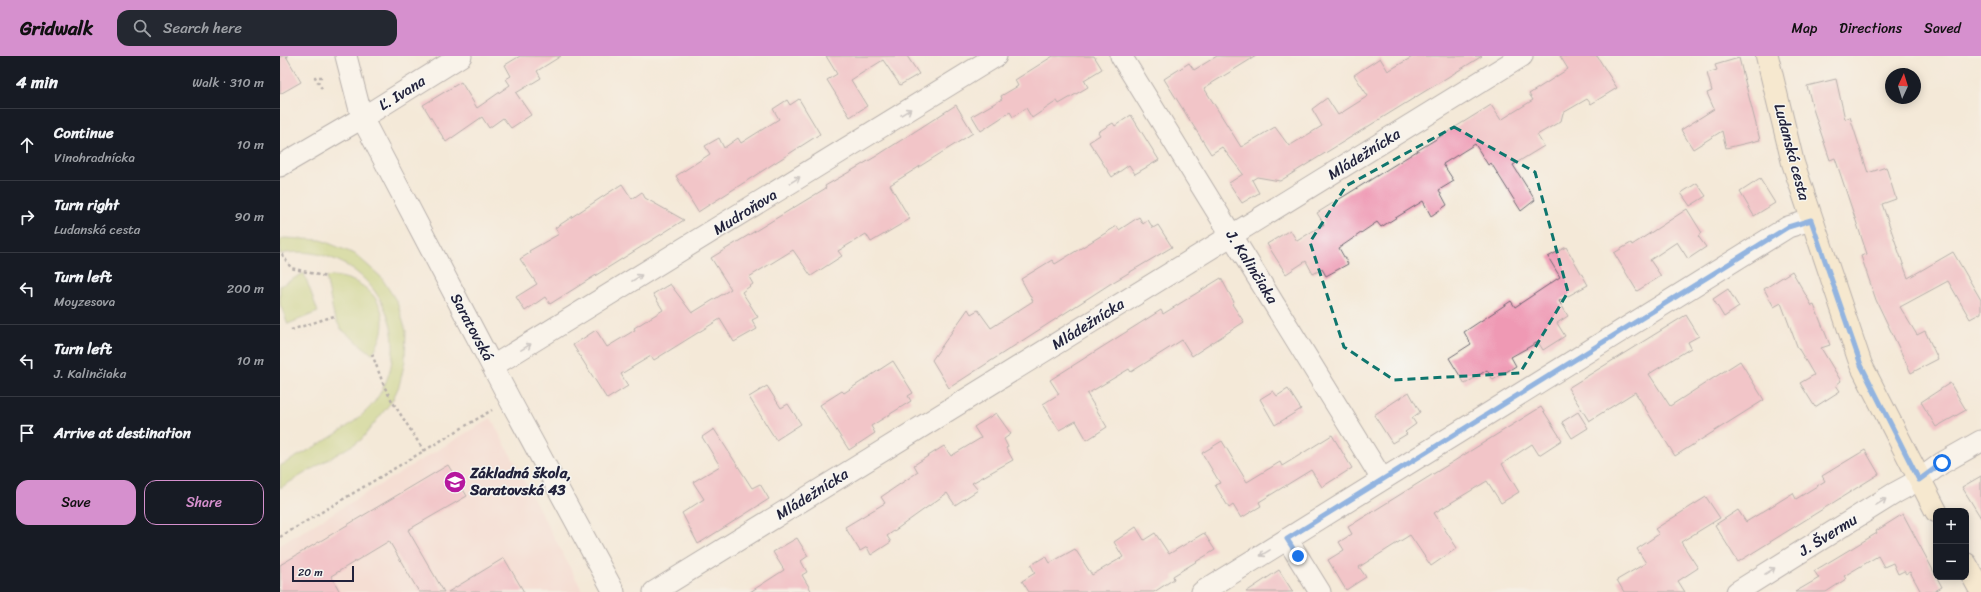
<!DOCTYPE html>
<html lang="en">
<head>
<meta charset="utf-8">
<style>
	:root { --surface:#171b24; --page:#242831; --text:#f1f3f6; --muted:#9ea1a6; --line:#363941; --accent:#d690ce }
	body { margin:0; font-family:Sriracha,sans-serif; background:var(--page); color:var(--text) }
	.controls { position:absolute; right:12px; bottom:12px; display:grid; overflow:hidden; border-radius:8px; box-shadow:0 2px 10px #0003 }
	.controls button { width:36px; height:36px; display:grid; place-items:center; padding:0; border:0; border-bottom:1px solid var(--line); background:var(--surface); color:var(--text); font:20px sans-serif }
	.compass { position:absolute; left:1605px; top:12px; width:36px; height:36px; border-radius:50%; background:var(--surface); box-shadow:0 2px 10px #0003; rotate:4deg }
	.scale { position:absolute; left:12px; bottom:10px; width:62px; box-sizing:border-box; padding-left:4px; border:2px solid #22223b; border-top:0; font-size:11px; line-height:14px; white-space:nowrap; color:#22223b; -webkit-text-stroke:3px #f6f6f2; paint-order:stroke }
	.stop { position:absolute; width:12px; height:12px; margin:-9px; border:3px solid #1a73e8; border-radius:50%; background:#fff }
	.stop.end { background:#1a73e8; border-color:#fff; box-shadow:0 1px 4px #0008 }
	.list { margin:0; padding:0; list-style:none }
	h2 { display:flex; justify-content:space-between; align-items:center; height:52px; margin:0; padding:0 16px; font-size:17px }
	h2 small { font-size:13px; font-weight:400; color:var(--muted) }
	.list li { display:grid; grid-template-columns:26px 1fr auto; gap:12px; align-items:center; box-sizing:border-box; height:72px; padding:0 16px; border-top:1px solid var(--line) }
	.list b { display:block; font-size:15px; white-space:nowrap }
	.list p { margin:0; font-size:13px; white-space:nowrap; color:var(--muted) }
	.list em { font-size:13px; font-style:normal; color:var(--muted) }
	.actions { display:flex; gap:8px; padding:12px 16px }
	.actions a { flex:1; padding:9px 0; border:1px solid var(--accent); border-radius:12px; text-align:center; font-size:14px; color:var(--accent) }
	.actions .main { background:var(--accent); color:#111 }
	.icon { flex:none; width:22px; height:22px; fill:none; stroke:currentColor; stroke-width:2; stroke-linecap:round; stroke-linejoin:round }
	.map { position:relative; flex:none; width:1701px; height:536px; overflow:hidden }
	header { display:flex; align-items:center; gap:24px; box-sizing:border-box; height:56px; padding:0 20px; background:var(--accent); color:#111 }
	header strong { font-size:19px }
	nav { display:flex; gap:22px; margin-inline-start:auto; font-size:14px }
	.search { width:280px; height:36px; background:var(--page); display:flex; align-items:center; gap:10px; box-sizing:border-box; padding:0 14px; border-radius:12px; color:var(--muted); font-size:15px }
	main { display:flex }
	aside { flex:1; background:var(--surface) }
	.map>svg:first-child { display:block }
	.built { fill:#f7d0cd }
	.green { fill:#bace71; stroke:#6e7856 }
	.building { fill:#ef99b4 }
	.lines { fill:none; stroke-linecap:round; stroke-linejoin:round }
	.street-casing { stroke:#6c6872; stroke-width:23 }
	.secondary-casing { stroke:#6c6872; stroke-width:24 }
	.path { stroke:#6c6872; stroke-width:2.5; stroke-dasharray:3 3; stroke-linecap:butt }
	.street { stroke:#fff; stroke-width:21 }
	.secondary { stroke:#f9e7c3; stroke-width:22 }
	.oneway { stroke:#9c9ca7 }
	.route { stroke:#1a73e8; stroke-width:5 }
	.marked { fill:none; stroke:#0f766e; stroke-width:3; stroke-dasharray:8 5; stroke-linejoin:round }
	.labels { text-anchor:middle; stroke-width:3; stroke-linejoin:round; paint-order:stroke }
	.street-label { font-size:15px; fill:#22223b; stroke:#f6f6f2 }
	.poi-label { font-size:15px; font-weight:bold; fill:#22223b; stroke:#f6f6f2; text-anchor:start }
</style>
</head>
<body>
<header>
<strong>Gridwalk</strong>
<div class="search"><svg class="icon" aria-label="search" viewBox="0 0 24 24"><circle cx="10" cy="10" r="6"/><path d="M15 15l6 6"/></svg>Search here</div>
<nav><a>Map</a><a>Directions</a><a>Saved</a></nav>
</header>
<main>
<aside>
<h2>4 min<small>Walk · 310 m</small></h2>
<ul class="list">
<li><svg class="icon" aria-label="ahead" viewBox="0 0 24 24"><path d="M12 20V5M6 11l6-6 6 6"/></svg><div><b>Continue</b><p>Vinohradnícka</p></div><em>10 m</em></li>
<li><svg class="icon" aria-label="right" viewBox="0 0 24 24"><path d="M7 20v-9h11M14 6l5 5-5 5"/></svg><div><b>Turn right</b><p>Ludanská cesta</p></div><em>90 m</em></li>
<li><svg class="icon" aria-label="left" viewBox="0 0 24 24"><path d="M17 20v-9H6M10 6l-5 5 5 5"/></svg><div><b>Turn left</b><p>Moyzesova</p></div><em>200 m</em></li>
<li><svg class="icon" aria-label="left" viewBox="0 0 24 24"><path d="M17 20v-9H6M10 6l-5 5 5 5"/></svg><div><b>Turn left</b><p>J. Kalinčiaka</p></div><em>10 m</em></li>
<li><svg class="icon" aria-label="arrive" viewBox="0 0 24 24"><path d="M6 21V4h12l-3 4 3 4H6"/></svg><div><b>Arrive at destination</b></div></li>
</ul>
<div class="actions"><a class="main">Save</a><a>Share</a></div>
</aside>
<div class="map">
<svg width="1701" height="536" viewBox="0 0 1701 536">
	<rect width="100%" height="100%" fill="#f6f6f2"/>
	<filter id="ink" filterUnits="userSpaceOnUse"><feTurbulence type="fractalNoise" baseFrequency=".025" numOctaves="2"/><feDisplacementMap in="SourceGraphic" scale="8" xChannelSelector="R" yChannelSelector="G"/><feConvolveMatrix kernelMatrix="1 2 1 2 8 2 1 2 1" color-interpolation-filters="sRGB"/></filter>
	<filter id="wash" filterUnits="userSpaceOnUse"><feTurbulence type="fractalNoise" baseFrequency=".012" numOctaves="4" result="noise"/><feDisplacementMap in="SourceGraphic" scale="16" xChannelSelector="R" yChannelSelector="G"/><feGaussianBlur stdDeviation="0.9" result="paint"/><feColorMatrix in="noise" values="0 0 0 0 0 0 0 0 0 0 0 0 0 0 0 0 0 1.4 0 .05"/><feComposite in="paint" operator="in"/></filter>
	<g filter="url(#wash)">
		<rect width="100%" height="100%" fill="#f4e9d8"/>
		<polygon class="built" points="211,362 303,536 0,536 0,489"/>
		<g class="green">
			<path d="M5 182 41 184 75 198 101 221 117 246 126 275 125 305 119 330 112 345 81 384 0 432V410C28 394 76 371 95 345 145 276 84 182 0 198V183Z"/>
			<polygon points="24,217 38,256 8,268 0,248 0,230"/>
			<path d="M53 220C95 224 118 261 92 298L61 273 54 260 46 221Z"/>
		</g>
		<g id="blocks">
			<g class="building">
				<polygon points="0,0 6,0 21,26 0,38"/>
				<polygon points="240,0 281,0 257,15 261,22 236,37 251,59 231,72 223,62 209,72 202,61 166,86 143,49 181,26 197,52 230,29 226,23 231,20 225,9"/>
				<polygon points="546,0 627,0 639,18 620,29 603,4 571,24 587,50 570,61 547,24 557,18"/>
				<polygon points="773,0 814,0 822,13 804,24 808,31 779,48 777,45 752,62 746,52 733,61 730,56 701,75 692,60 722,43 721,40 738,30 735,24"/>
				<polygon points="937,0 976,0 924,32 961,91 995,71 1009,90 1042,70 1032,53 1047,42 1058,59 1088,40 1074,19 1100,2 1108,15 1134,0 1202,0 1000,125 977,121 972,124 979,137 962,147 949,127 963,118 942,91 931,98 884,23 909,7 914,14"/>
				<polygon points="1280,0 1317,0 1337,32 1311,48 1307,43 1283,57 1281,65 1257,79 1264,90 1233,109 1255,144 1241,155 1211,107 1208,109 1195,88 1163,108 1174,125 1159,134 1167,149 1151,160 1143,145 1101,171 1097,166 1059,192 1068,208 1046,220 1042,213 1033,218 1026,205 1006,218 987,188 1010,174 1017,185 1044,168 1037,157 1211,49 1221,64 1253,44 1249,38 1288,13"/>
				<polygon points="1459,2 1480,84 1446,92 1442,75 1413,93 1401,74 1434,53 1427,37 1432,35 1427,17 1437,14 1435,9"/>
				<polygon points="1556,23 1565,63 1570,61 1588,117 1606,111 1616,143 1602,148 1628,222 1673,196 1701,244 1701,257 1690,263 1668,225 1620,251 1637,279 1645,275 1658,303 1631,317 1596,244 1581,200 1587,198 1555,102 1550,104 1534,56 1527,30"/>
				<polygon points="519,43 540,78 418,156 396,120 430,98 425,90 439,82 444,92 458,82 461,87 499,63 493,53 507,44 510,49"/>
				<polygon points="676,49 693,77 610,129 630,163 591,186 586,178 558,195 562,200 531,220 513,194 469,221 473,228 462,236 478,261 472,264 477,273 454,286 440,263 374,304 371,300 341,318 348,330 327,343 293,289 316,274 327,291 355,274 354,272 383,254 373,238 390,228 412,257 451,233 431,202 546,132 545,130 595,101"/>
				<polygon points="851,59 879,104 855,118 849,109 832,121 809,86 820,79 818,76 833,67 835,70"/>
				<polygon points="1480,123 1495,147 1474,160 1460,136"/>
				<polygon points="1417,127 1426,140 1410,150 1401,137"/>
				<polygon points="342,128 352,143 362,136 365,142 404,164 270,248 265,241 245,255 236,241 257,228 240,203 250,197 249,195 279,178 275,172"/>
				<polygon points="1407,153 1422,177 1418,180 1426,191 1408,203 1397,186 1370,204 1381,220 1357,235 1334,197 1351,187 1352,189"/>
				<polygon points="859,161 863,168 868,164 873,172 878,169 892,191 830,228 669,332 652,304 688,253 691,258 698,254 711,272 753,245 741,223 772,204 775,208 837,170 839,174"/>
				<polygon points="1286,191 1308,229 1279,245 1288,260 1277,267 1285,280 1263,294 1258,286 1231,301 1236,310 1213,324 1207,314 1185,328 1169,302 1191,288 1184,276 1231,245 1235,251 1280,221 1268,201"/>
				<polygon points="1512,215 1532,250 1534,249 1550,289 1541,292 1561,325 1556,329 1560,335 1535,351 1520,327 1534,319 1517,290 1501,247 1494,251 1484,233"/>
				<polygon points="941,222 954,246 952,248 964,266 912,300 902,284 851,316 849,313 807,338 827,371 807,384 796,365 779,374 763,348 779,338 770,324 881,254 883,258"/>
				<polygon points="1448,233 1459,251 1444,261 1433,243"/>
				<polygon points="1406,259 1419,280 1408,286 1411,292 1369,318 1390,350 1460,305 1484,344 1395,400 1355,336 1309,365 1288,332"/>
				<polygon points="613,305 633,337 628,340 631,345 591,370 595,377 569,394 540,349 562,335 564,337"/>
				<polygon points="1670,327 1686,354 1656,371 1641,346"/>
				<polygon points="487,330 501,352 508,348 521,368 496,384 469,341"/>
				<polygon points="1008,333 1021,353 995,369 980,343 993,335 997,340"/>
				<polygon points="1129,336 1140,356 1132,362 1136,368 1125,376 1127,378 1112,387 1094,359"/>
				<polygon points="1261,351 1282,384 1259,399 1252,388 1222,408 1239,436 1221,447 1207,425 1154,457 1177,492 1151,510 1130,479 1079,511 1086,521 1066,534 1048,504 1064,494 1059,486 1072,478 1068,471"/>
				<polygon points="1298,356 1308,372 1292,382 1282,366"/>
				<polygon points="716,357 731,378 724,383 728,391 726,392 733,404 692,427 698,434 675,449 667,437 607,480 611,486 591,499 587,491 580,495 565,471 605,447 601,441 638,416 634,409 664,390 671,400 701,382 694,371"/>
				<polygon points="434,373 472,432 480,428 489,443 418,488 402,457 424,443 413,426 440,410 422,381"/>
				<polygon points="1052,379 1072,412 1042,431 1031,414 979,446 981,450 961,462 953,449 949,452 935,429 940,427 922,397 942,385 967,426 1000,406 1002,410"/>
				<polygon points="1585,394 1599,418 1458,506 1435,469 1458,454 1466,466 1513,437 1516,443 1545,425 1542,420"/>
				<polygon points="168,409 187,440 128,474 164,536 139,536 109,485 51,520 60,536 0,536 0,509"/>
				<polygon points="1701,420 1701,462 1682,431"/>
				<polygon points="1426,441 1440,462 1401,486 1418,512 1398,525 1405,536 1344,536 1337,524 1366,507 1357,493 1379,478 1375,473"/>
				<polygon points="1623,458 1662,531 1653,536 1641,536 1630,516 1626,518 1624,515 1618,518 1613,507 1604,511 1598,500 1564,520 1566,523 1546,536 1515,536 1539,522 1534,515 1597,477 1596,475"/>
				<polygon points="856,471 864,484 875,477 889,498 924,477 935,494 893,520 894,523 874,536 749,536 742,525 755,517 751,509 766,500 770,507 795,493 812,519 843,501 834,486"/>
				<polygon points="517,482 528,500 521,505 527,516 522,519 532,536 470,536 504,514 493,496"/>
				<polygon points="224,502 244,536 168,536"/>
				<polygon points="999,514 1013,536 966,536"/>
			</g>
		</g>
	</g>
	<g filter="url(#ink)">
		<use href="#blocks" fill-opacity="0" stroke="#6c6872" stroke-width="1"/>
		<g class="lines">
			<g class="street-casing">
				<g id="street">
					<polyline points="66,0 82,62 230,344 334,536"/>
					<polyline points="841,0 1102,423"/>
					<polyline points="0,110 82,62 181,0"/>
					<polyline points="213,310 716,0"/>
					<polyline points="1007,483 1040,536"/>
					<polyline points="374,536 1242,0"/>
					<polyline points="922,536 1508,171 1531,164"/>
					<polyline points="1457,536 1615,437 1639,424 1662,407 1701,385"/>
				</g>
			</g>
			<g class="secondary-casing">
				<g id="secondary">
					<polyline points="1487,0 1513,107 1581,309 1656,455"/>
					<polyline points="1686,508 1701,535"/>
				</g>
			</g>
			<g class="path">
				<polyline points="6,1 8,0"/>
				<polyline points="42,33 35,21 43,21"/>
				<polyline points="2,198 11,212 46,221"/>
				<polyline points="11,274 54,260"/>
				<polyline points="92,298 104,330 112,345 144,395"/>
				<polyline points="0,481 212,354"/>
			</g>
			<use href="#street" class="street"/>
			<use href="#secondary" class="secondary"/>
		</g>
		<defs><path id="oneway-shaft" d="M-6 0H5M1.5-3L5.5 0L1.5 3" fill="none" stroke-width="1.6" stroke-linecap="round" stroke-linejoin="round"/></defs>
		<g class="oneway">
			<use href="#oneway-shaft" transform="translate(626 56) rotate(-32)"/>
			<use href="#oneway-shaft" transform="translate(515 124) rotate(-32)"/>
			<use href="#oneway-shaft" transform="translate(357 222) rotate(-32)"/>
			<use href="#oneway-shaft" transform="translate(246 291) rotate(-31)"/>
			<use href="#oneway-shaft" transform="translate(1601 446) rotate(-32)"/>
			<use href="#oneway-shaft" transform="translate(985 497) rotate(148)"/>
			<use href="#oneway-shaft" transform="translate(1490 515) rotate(-32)"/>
		</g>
	</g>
	<g class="lines" filter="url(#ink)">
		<polyline class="route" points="1018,500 1007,483 1508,171 1531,164 1581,309 1639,424 1662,407"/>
	</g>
	<path d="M0 0H1701V536H0ZM1174 71 1255 116 1288 236 1240 317 1114 324 1064 291 1030 186 1066 130Z" fill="#f4e9d8" fill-opacity=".55" fill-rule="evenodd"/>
	<path class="marked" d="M1174 71 1255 116 1288 236 1240 317 1114 324 1064 291 1030 186 1066 130Z"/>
	<defs>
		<g id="school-disc" transform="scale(1.15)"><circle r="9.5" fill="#b5179e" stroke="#f6f6f2"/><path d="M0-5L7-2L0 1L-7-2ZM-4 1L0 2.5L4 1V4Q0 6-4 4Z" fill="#fff"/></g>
	</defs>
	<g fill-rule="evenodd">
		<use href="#school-disc" x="175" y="426"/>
	</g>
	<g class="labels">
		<g class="street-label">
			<text transform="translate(122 37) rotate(-32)" y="5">Ľ. Ivana</text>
			<text transform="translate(1512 96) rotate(75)" y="5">Ludanská cesta</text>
			<text transform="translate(1084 98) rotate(-32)" y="5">Mládežnícka</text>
			<text transform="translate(465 156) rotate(-32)" y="5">Mudroňova</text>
			<text transform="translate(972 211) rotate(58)" y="5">J. Kalinčiaka</text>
			<text transform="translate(808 268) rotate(-32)" y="5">Mládežnícka</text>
			<text transform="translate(192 271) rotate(62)" y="5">Saratovská</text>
			<text transform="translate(532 438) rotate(-32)" y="5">Mládežnícka</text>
			<text transform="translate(1548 479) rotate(-32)" y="5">J. Švermu</text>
		</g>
		<g class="poi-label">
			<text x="190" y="422">Základná škola,<tspan x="190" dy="17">Saratovská 43</tspan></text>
		</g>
	</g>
</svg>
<div class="controls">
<button>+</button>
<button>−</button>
</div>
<svg class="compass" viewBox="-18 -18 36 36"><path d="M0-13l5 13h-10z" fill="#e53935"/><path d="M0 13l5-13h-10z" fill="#9ea1a6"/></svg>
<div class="scale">20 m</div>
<div class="stop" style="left:1662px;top:407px"></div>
<div class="stop end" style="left:1018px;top:500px"></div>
</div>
</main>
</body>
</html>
